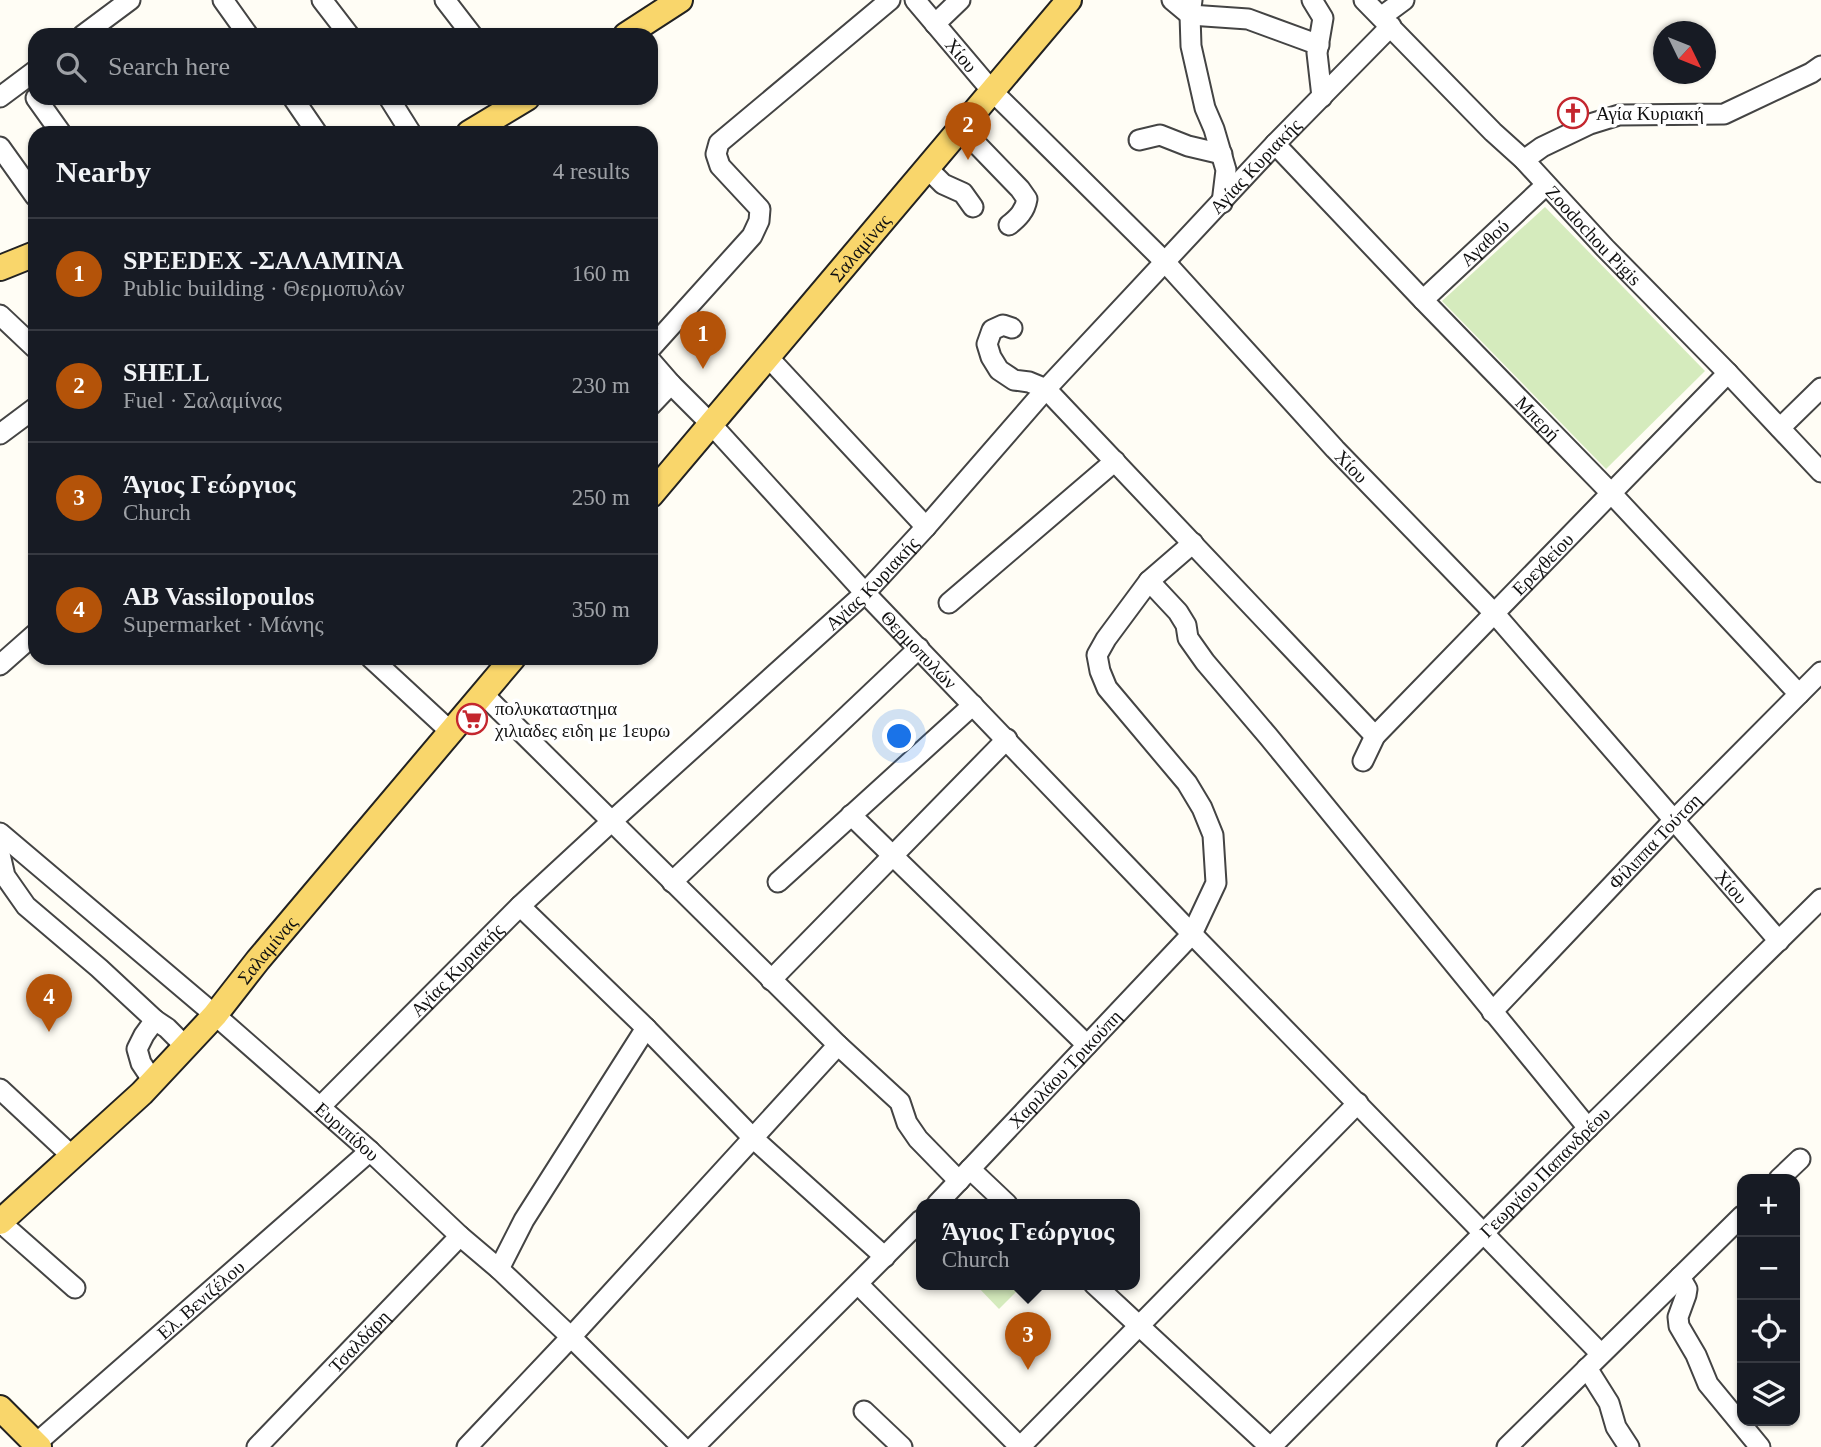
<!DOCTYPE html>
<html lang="en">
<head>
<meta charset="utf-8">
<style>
	:root { --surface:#171b24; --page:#20242c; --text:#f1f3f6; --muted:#9ea1a6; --line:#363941; --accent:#b45309 }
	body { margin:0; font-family:Georgia,serif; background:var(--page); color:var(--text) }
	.controls { position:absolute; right:21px; bottom:21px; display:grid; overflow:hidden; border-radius:14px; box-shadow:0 2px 5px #0004 }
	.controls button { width:63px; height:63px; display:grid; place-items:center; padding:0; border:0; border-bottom:2px solid var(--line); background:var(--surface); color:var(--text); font:35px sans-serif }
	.compass { position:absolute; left:1653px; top:21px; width:63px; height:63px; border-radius:50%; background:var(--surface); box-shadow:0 2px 5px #0004; rotate:133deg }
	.you { position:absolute; left:900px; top:737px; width:24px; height:24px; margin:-18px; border:5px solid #fff; border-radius:50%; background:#1a73e8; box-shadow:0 0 0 10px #1a73e833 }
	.badge { display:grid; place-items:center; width:46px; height:46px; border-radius:50%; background:var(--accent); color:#fff; font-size:23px; font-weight:700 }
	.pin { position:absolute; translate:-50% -58px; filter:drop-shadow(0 2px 4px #0008) }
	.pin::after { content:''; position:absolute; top:37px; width:24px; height:21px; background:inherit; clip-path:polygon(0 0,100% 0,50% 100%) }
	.popup { position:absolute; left:916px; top:1199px; width:224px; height:91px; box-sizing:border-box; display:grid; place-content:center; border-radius:14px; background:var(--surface); filter:drop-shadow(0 2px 5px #0005); font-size:23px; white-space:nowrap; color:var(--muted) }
	.popup b { font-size:26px; color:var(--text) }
	.popup::after { content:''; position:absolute; left:50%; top:100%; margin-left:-14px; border:14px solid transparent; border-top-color:var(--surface) }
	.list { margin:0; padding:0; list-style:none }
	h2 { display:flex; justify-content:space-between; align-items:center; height:91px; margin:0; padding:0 28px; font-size:30px }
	h2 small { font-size:23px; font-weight:400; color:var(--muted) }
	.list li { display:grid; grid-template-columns:46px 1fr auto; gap:21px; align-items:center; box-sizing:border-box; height:112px; padding:0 28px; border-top:2px solid var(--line) }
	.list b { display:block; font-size:26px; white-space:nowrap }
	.list p { margin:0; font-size:23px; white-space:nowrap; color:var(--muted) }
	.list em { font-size:23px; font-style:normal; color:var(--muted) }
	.icon { flex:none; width:38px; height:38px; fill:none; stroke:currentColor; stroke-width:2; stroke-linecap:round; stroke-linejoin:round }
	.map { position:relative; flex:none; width:1821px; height:1447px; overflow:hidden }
	.search { position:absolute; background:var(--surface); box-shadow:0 2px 5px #0004; left:28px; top:28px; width:630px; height:77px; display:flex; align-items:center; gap:18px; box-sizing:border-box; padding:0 24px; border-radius:21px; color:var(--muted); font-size:26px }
	.panel { position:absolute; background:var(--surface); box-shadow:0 2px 5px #0004; left:28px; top:126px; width:630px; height:539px; border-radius:21px }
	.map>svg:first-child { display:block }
	.green { fill:#d5ebbd }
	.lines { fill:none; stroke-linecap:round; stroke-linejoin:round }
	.minor-casing { stroke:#444; stroke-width:23 }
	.major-casing { stroke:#222; stroke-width:28 }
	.minor { stroke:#fff; stroke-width:19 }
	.major { stroke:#f9d66b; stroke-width:24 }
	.labels { text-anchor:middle; stroke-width:7; stroke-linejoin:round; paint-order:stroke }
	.street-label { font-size:19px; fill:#111; stroke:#fff }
	.poi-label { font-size:19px; fill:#111; stroke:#fff; text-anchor:start }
</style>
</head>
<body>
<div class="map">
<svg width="1821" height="1447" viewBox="0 0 1821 1447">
	<rect width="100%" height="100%" fill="#fffdf5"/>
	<g class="green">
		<polygon points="1545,207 1705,371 1606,469 1442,301"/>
		<polygon points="975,1284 1024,1284 999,1309"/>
	</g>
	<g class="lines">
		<g class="minor-casing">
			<g id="minor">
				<polyline points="223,0 248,35"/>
				<polyline points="322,0 349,35"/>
				<polyline points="445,0 472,35"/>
				<path id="s1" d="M915 0 992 91 1165 262 1335 449 1495 614 1779 941"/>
				<polyline points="1172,0 1190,15 1248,19 1319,45"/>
				<polyline points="1192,0 1190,15 1191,46 1205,108 1214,129 1226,170 1222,203"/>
				<polyline points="1312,0 1323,18 1317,53 1322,97"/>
				<path id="s2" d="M1364 0 1493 132 1524 160 1605 248 1728 373 1821 472"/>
				<polyline points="1381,17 1404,0"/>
				<polyline points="935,24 960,0"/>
				<polyline points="83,35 130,0"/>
				<polyline points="0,97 35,71"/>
				<polyline points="36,98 61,133"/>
				<polyline points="293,98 317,133"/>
				<polyline points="389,98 411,133"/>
				<path d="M961 128 1020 189 1027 199C1025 211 1018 218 1009 225"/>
				<polyline points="1139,140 1160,135 1188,146 1222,154"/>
				<path id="s3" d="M1275 144 1423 300 1611 493 1799 694"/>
				<polyline points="0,147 35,196"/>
				<polyline points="1524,160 1542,147 1590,124 1619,115 1724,114 1811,73 1821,66"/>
				<polyline points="927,168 943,184 963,193 973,207"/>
				<path id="s4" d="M1423 300 1546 185"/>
				<polyline points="0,315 35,348"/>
				<polyline points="1012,328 1003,325 992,330 987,344 991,357 999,370 1014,380 1029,382 1046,389 1375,736"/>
				<polyline points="651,348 752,236 759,221 760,209 720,166 716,154 719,143 890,0"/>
				<polyline points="767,356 926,527"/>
				<path id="s5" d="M651 361 671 384 711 424 865 593 1192 934 1601 1354"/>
				<polyline points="651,405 671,384"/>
				<polyline points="1780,428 1821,388"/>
				<polyline points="0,434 35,408"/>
				<polyline points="1149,581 1178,612 1186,625 1188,638 1205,662 1268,736 1588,1128"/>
				<polyline points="949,603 1115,461"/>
				<polyline points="371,658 451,732"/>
				<polyline points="0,665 35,634"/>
				<polyline points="483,694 838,1045 900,1102 907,1123 918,1139 959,1181"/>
				<path id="s6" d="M1363 761 1375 736 1728 373"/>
				<polyline points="851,815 1087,1045"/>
				<path id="s7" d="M0 833 215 1015 370 1151 460 1236 499 1269 571 1337 682 1447"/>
				<polyline points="0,854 5,876 26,906 99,968 155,1020"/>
				<polyline points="672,882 919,648"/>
				<polyline points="778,882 973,705"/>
				<polyline points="520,906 646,1028 754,1139 885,1257"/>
				<polyline points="771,980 1007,739"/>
				<path id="s8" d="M1492 1012 1674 820 1821 672"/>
				<polyline points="153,1081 141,1063 137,1049 144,1035 155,1020 167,1028 185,1046"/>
				<polyline points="0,1089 73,1157"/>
				<path id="s9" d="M320 1107 520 906 612 821 865 593 926 527 1046 389 1275 144 1391 26"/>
				<polyline points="970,1169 1007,1204"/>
				<polyline points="1779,1179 1800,1159"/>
				<path id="s10" d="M937 1204 1192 934 1216 883 1213 835 1202 808 1187 783 1107 688 1100 671 1097 655 1106 639 1149 581 1193 543"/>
				<polyline points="0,1222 75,1288"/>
				<polyline points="499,1269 524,1220 646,1028"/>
				<polyline points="1680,1277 1687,1289 1686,1295 1678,1317 1679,1326 1696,1355 1708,1384 1760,1447"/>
				<polyline points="858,1284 1020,1447"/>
				<polyline points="1094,1284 1270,1447"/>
				<polyline points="1587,1368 1609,1403 1616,1427 1629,1447"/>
				<polyline points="864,1411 902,1447"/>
				<path id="s11" d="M32 1447 370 1151"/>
				<path id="s12" d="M257 1447 460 1236"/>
				<polyline points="467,1447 571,1337 838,1045"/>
				<polyline points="694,1447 921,1220"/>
				<polyline points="1020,1447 1358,1103"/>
				<path id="s13" d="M1271 1447 1588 1128 1821 899"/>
				<polyline points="1507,1447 1742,1216"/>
			</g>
		</g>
		<g class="major-casing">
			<g id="major">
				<polyline points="626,35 680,0"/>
				<polyline points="469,133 527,98"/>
				<polyline points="0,268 35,254"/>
				<path id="s14" d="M651 495 1069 0"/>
				<path id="s15" d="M0 1222 142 1093 215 1015 258 960 513 658"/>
				<polyline points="0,1408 39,1447"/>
			</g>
		</g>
		<use href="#minor" class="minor"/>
		<use href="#major" class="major"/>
	</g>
	<defs>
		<g id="church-ring" transform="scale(1.575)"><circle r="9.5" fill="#fff" stroke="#c4262e" stroke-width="1.5"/><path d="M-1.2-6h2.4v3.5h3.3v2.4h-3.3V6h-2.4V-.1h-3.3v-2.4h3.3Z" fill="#c4262e"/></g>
		<g id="supermarket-ring" transform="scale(1.575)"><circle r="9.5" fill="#fff" stroke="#c4262e" stroke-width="1.5"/><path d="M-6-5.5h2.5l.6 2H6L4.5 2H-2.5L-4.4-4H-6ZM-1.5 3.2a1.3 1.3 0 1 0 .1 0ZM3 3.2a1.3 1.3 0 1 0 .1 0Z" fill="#c4262e"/></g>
	</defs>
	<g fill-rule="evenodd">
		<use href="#church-ring" x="1573" y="113"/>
		<use href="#supermarket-ring" x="472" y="719"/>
	</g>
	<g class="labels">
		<g class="street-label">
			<text dy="7" stroke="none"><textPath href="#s1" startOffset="72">Χίου</textPath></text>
			<text dy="7" stroke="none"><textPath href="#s9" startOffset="1328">Αγίας Κυριακής</textPath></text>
			<text dy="7" stroke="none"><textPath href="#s2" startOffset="329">Zoodochou Pigis</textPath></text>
			<text dy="7" stroke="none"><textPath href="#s4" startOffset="84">Αγαθού</textPath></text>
			<text dy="7" stroke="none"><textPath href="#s14" startOffset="324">Σαλαμίνας</textPath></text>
			<text dy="7" stroke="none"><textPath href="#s3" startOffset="380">Μπερή</textPath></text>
			<text dy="7" stroke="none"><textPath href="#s1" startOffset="639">Χίου</textPath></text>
			<text dy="7" stroke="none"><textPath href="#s6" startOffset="268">Ερεχθείου</textPath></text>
			<text dy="7" stroke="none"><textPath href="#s9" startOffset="761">Αγίας Κυριακής</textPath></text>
			<text dy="7" stroke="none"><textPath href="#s5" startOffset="394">Θερμοπυλών</textPath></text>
			<text dy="7" stroke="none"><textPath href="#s8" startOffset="236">Φίλιππα Τούτση</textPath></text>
			<text dy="7" stroke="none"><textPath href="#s1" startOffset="1206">Χίου</textPath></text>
			<text dy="7" stroke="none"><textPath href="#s15" startOffset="382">Σαλαμίνας</textPath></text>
			<text dy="7" stroke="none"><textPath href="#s9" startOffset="194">Αγίας Κυριακής</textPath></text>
			<text dy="7" stroke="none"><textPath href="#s10" startOffset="186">Χαριλάου Τρικούπη</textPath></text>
			<text dy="7" stroke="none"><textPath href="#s7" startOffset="458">Ευριπίδου</textPath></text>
			<text dy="7" stroke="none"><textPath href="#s13" startOffset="388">Γεωργίου Παπανδρέου</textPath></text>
			<text dy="7" stroke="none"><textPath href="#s11" startOffset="224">Ελ. Βενιζέλου</textPath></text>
			<text dy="7" stroke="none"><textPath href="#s12" startOffset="147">Τσαλδάρη</textPath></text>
		</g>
		<g class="poi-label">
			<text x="1596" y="120">Αγία Κυριακή</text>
			<text x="495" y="715">πολυκαταστημα<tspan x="495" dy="22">χιλιαδες ειδη με 1ευρω</tspan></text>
		</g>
	</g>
</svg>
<div class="controls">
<button>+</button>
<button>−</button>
<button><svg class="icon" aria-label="locate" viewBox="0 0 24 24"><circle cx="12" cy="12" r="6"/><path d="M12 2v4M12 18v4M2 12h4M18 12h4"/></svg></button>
<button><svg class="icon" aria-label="layers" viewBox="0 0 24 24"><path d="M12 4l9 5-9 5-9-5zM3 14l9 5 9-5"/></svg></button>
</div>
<svg class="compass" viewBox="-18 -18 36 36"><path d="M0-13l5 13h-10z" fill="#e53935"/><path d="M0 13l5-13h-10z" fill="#9ea1a6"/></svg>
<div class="you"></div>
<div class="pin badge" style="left:703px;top:369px">1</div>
<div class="pin badge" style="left:968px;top:160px">2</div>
<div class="pin badge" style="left:1028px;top:1370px">3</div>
<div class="popup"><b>Άγιος Γεώργιος</b>Church</div>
<div class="pin badge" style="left:49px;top:1032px">4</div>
<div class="search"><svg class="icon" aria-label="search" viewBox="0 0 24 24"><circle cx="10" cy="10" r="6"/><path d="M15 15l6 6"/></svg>Search here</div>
<section class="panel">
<h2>Nearby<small>4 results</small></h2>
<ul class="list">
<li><span class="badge">1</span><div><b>SPEEDEX -ΣΑΛΑΜΙΝΑ</b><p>Public building · Θερμοπυλών</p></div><em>160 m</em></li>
<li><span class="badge">2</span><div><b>SHELL</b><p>Fuel · Σαλαμίνας</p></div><em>230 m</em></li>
<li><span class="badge">3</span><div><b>Άγιος Γεώργιος</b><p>Church</p></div><em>250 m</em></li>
<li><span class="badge">4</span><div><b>AB Vassilopoulos</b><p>Supermarket · Μάνης</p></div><em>350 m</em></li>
</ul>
</section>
</div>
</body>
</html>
